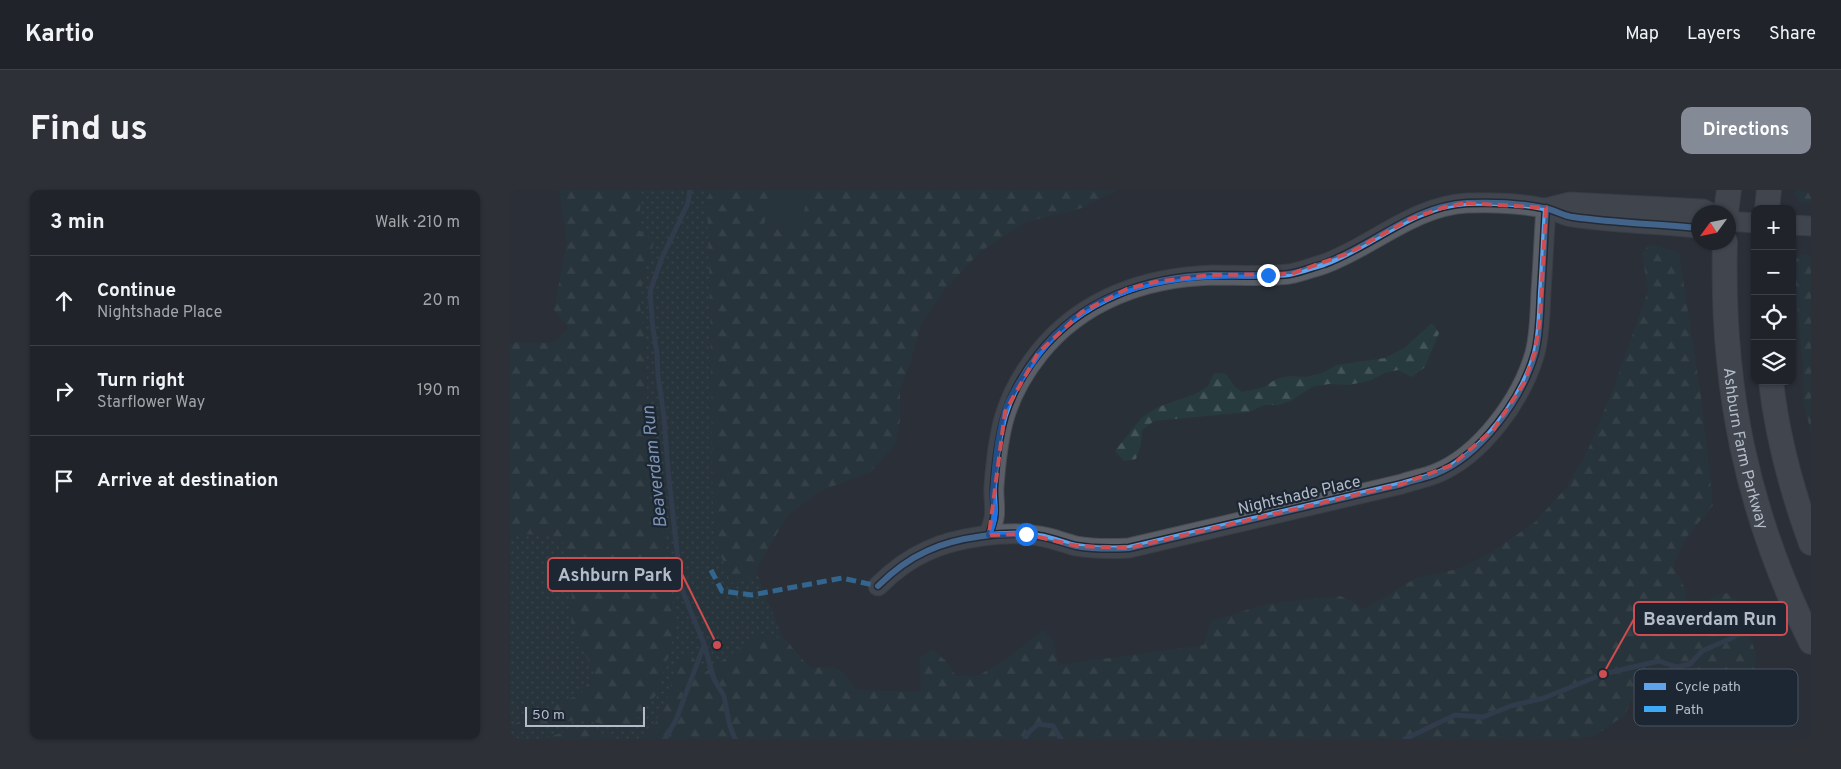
<!DOCTYPE html>
<html lang="en">
<head>
<meta charset="utf-8">
<style>
	:root { --surface:#20242a; --page:#2d3036; --text:#f1f3f6; --muted:#a2a4a8; --line:#3d4147; --accent:#848b96 }
	body { margin:0; font-family:Overpass,sans-serif; background:var(--page); color:var(--text) }
	.controls { position:absolute; right:15px; top:15px; display:grid; overflow:hidden; border-radius:10px; box-shadow:0 1px 4px #0004 }
	.controls button { width:45px; height:45px; display:grid; place-items:center; padding:0; border:0; border-bottom:1px solid var(--line); background:var(--surface); color:var(--text); font:25px sans-serif }
	.compass { position:absolute; left:1181px; top:15px; width:45px; height:45px; border-radius:50%; background:var(--surface); box-shadow:0 1px 4px #0004; rotate:237deg }
	.scale { position:absolute; left:15px; bottom:12px; width:120px; box-sizing:border-box; padding-left:5px; border:2px solid #b4bcc9; border-top:0; font-size:14px; line-height:18px; white-space:nowrap; color:#b4bcc9; -webkit-text-stroke:4px #1d2633; paint-order:stroke }
	.stop { position:absolute; width:15px; height:15px; margin:-11px; border:4px solid #1a73e8; border-radius:50%; background:#fff }
	.stop.end { background:#1a73e8; border-color:#fff; box-shadow:0 1px 5px #0008 }
	.list { margin:0; padding:0; list-style:none }
	h2 { display:flex; justify-content:space-between; align-items:center; height:65px; margin:0; padding:0 20px; font-size:21px }
	h2 small { font-size:16px; font-weight:400; color:var(--muted) }
	.list li { display:grid; grid-template-columns:32px 1fr auto; gap:15px; align-items:center; box-sizing:border-box; height:90px; padding:0 20px; border-top:1px solid var(--line) }
	.list b { display:block; font-size:19px; white-space:nowrap }
	.list p { margin:0; font-size:16px; white-space:nowrap; color:var(--muted) }
	.list em { font-size:16px; font-style:normal; color:var(--muted) }
	.icon { flex:none; width:28px; height:28px; fill:none; stroke:currentColor; stroke-width:2; stroke-linecap:round; stroke-linejoin:round }
	.map { position:relative; flex:none; width:1301px; height:549px; overflow:hidden; border-radius:10px }
	header { display:flex; align-items:center; gap:30px; box-sizing:border-box; height:70px; padding:0 25px; background:var(--surface); border-bottom:1px solid var(--line) }
	header strong { font-size:24px }
	nav { display:flex; gap:28px; margin-inline-start:auto; font-size:18px }
	.intro { display:flex; align-items:center; justify-content:space-between; box-sizing:border-box; height:120px; padding:0 30px }
	h1 { margin:0; font-size:35px }
	.button { padding:12px 22px; border-radius:10px; background:var(--accent); color:#fff; font-size:18px; font-weight:700 }
	main { display:flex; gap:30px; padding:0 30px }
	aside { flex:1; background:var(--surface); border-radius:10px; box-shadow:0 1px 4px #0004 }
	.map>svg:first-child { display:block }
	.grass { fill:url(#grass-dots) }
	.forest { fill:url(#forest-firs) }
	.pitch { fill:#273a3e }
	.lines { fill:none; stroke-linecap:round; stroke-linejoin:round }
	.stream { stroke:#384963; stroke-width:5 }
	.minor-casing { stroke:#484c53; stroke-width:21 }
	.major-casing { stroke:#484c55; stroke-width:26 }
	.minor { stroke:#5a5e66; stroke-width:19 }
	.major { stroke:#5c6168; stroke-width:24 }
	.quiet { stroke:#3fa9f5; stroke-width:5; stroke-dasharray:10 5; stroke-linecap:butt }
	.cycleway-casing { stroke:#1d2633; stroke-width:9 }
	.cycleway { stroke:#60a3ed; stroke-width:6 }
	.route { stroke:#1a73e8; stroke-width:6 }
	.marked { fill:none; stroke:#ce4d50; stroke-width:4; stroke-dasharray:10 6; stroke-linejoin:round }
	.labels { text-anchor:middle; stroke-width:4.5; stroke-linejoin:round; paint-order:stroke }
	.street-label { font-size:16px; fill:#b4bcc9; stroke:#1d2633 }
	.water-label { font-size:18px; font-style:italic; fill:#7c92b1; stroke:#1d2633 }
	.key { fill:#1d2633; stroke:#4a5360; stroke-width:1 }
	.key-label { font-size:14px; fill:#b4bcc9 }
	.leader { fill:none; stroke:#ce4d50; stroke-width:2 }
	.callout-dot { fill:#ce4d50; stroke:#1d2633; stroke-width:2 }
	.callout { fill:#1d2633; stroke:#ce4d50; stroke-width:2 }
	.callout-label { font-size:18px; text-anchor:middle; font-weight:bold; fill:#b4bcc9 }
</style>
</head>
<body>
<header>
<strong>Kartio</strong>
<nav><a>Map</a><a>Layers</a><a>Share</a></nav>
</header>
<div class="intro"><h1>Find us</h1><a class="button">Directions</a></div>
<main>
<aside>
<h2>3 min<small>Walk · 210 m</small></h2>
<ul class="list">
<li><svg class="icon" aria-label="ahead" viewBox="0 0 24 24"><path d="M12 20V5M6 11l6-6 6 6"/></svg><div><b>Continue</b><p>Nightshade Place</p></div><em>20 m</em></li>
<li><svg class="icon" aria-label="right" viewBox="0 0 24 24"><path d="M7 20v-9h11M14 6l5 5-5 5"/></svg><div><b>Turn right</b><p>Starflower Way</p></div><em>190 m</em></li>
<li><svg class="icon" aria-label="arrive" viewBox="0 0 24 24"><path d="M6 21V4h12l-3 4 3 4H6"/></svg><div><b>Arrive at destination</b></div></li>
</ul>
</aside>
<div class="map">
<svg width="1301" height="549" viewBox="0 0 1301 549">
	<defs>
		<pattern id="grass-dots" width="8" height="8" patternUnits="userSpaceOnUse" patternTransform="scale(1.25)"><rect width="8" height="8" fill="#273a3e"/><path d="M2 2h.1M6 6h.1" fill="none" stroke="#445559" stroke-width="1.8" stroke-linecap="round"/></pattern>
		<pattern id="forest-firs" width="22" height="20" patternUnits="userSpaceOnUse" patternTransform="scale(1.25)"><rect width="22" height="20" fill="#273a3e"/><path d="M5 1l3.5 6h-7zM16 11l3.5 6h-7z" fill="#445559"/></pattern>
	</defs>
	<rect width="100%" height="100%" fill="#2a3038"/>
	<polygon class="grass" points="132,0 201,0 197,10 200,110 203,316 208,359 241,368 312,549 102,549 83,538 63,539 33,549 0,549 0,345 35,344 55,354 63,370 61,437 84,482 72,503 0,536 13,541 70,529 118,539 161,396 137,229 136,152 130,117 133,86 144,52 127,39"/>
	<g class="forest">
		<polygon points="49,0 132,0 128,39 144,52 133,86 130,117 136,152 137,229 163,413 165,442 147,504 118,540 70,529 13,541 0,536 72,503 84,482 61,437 63,370 55,354 35,344 0,345 0,154 7,152 44,153 59,138 44,120 57,52"/>
		<polygon points="201,0 264,0 254,35 287,44 300,0 607,0 572,18 516,32 471,61 436,98 411,134 402,167 390,200 390,230 385,255 360,282 308,302 277,326 240,390 222,393 208,359 203,316 200,110 197,10"/>
		<polygon points="1285,0 1301,0 1301,12 1292,14 1286,7"/>
		<path d="M1140 54 1169 63 1191 207 1203 315 1175 349 1163 376C1178 404 1179 400 1171 431L1187 434 1201 408 1217 403 1227 410 1246 464 1243 487 1231 498 1214 491H1199L1193 508 1180 518 1140 495 1125 501 1115 525 1084 546 1070 549H135L141 542 157 508 166 477 179 462 194 483 247 446 274 448 300 478C329 475 329 477 346 500L411 502 410 467 421 459 435 470 446 486H468L502 465 533 440 544 452 548 475 694 455 701 431 756 414 831 406 855 419 906 388 948 379 982 362 1025 332 1056 298 1078 260 1105 194 1138 101 1132 63Z"/>
		<polygon points="1291,64 1301,65 1301,244 1293,209 1293,178 1283,73"/>
		<polygon points="922,133 929,143 915,177 902,187 888,180 875,183 859,191 838,195 819,194 802,197 781,211 769,215 755,215 739,222 644,231 632,240 631,255 626,269 614,271 605,261 632,227 648,217 685,204 698,196 704,183 716,184 726,198 732,202 754,197 766,189 779,186 795,187 812,183 827,175 875,168 894,158"/>
		<polygon points="83,538 102,549 33,549 63,539"/>
	</g>
	<polygon class="pitch" points="264,0 300,0 287,44 254,35"/>
	<g class="lines">
		<g class="stream">
			<polyline points="180,0 178,13 151,70 140,102 143,139 147,163 148,186 154,227 158,280 171,397 194,454 204,489 214,506 219,533 225,549"/>
			<polyline points="155,549 166,530 194,455"/>
			<polyline points="515,549 517,544 528,534 543,536 551,549"/>
			<polyline points="895,549 945,525 973,527 1001,516 1034,508 1093,484 1149,471 1167,477 1180,474 1192,461 1222,448 1242,433"/>
		</g>
		<g class="minor-casing">
			<g id="minor">
				<polyline points="1036,18 1060,12 1193,19 1199,22"/>
				<polyline points="1218,31 1245,33"/>
				<polyline points="1282,35 1301,36"/>
				<path d="M479 345C481 339 483 333 484 328 486 318 483 307 484 296 488 242 494 207 529 163 572 109 636 87 703 85 728 85 754 87 779 84 791 82 803 77 814 74 863 56 903 16 957 13 982 12 1009 13 1033 18 1044 19 1053 26 1063 27 1105 33 1147 34 1188 38"/>
				<path d="M368 396C382 382 399 369 417 361 446 347 499 340 529 346 542 348 554 353 566 356 583 359 602 359 619 358L892 294C903 290 915 288 925 284 971 266 1012 209 1025 163 1030 144 1030 122 1031 102 1033 74 1034 46 1036 18"/>
			</g>
		</g>
		<g class="major-casing">
			<g id="major">
				<polyline points="1257,19 1259,0"/>
				<polyline points="1216,22 1219,0"/>
				<path id="s1" d="M1215 52C1211 198 1237 322 1301 452"/>
				<path d="M1261 191C1267 246 1282 301 1301 353"/>
			</g>
		</g>
		<use href="#minor" class="minor"/>
		<use href="#major" class="major"/>
		<polyline class="quiet" points="201,380 212,401 242,405 332,388 368,396"/>
		<g class="cycleway-casing">
			<g id="cycleway">
				<path d="M479 345C481 339 483 333 484 328 486 318 483 307 484 296 488 242 494 207 529 163 572 109 636 87 703 85 728 85 754 87 779 84 791 82 803 77 814 74 863 56 903 16 957 13 982 12 1009 13 1033 18 1044 19 1053 26 1063 27 1105 33 1147 34 1188 38"/>
				<path d="M368 396C382 382 399 369 417 361 446 347 499 340 529 346 542 348 554 353 566 356 583 359 602 359 619 358L892 294C903 290 915 288 925 284 971 266 1012 209 1025 163 1030 144 1030 122 1031 102 1033 74 1034 46 1036 18"/>
			</g>
		</g>
		<use href="#cycleway" class="cycleway"/>
	</g>
	<g class="lines">
		<path class="route" d="M516 344 479 345C481 339 484 333 484 327 485 319 483 311 483 304 485 277 487 251 494 225 498 208 510 192 519 178 576 89 663 85 758 85"/>
	</g>
	<path d="M0 0H1301V549H0ZM956 13 1036 18 1030 128 1025 162 1014 193 984 239 942 275 892 294 619 358 567 356 516 344 479 345 495 222 528 163 572 122 617 99 645 92 701 85 781 84 839 63 900 29 935 17Z" fill="#2a3038" fill-opacity=".55" fill-rule="evenodd"/>
	<path class="marked" d="M956 13 1036 18 1030 128 1025 162 1014 193 984 239 942 275 892 294 619 358 567 356 516 344 479 345 495 222 528 163 572 122 617 99 645 92 701 85 781 84 839 63 900 29 935 17Z"/>
	<g class="labels">
		<g class="street-label">
			<text dy="6" stroke="none"><textPath href="#s1" startOffset="208">Ashburn Farm Parkway</textPath></text>
			<text transform="translate(789 304) rotate(-13)" y="6">Nightshade Place</text>
		</g>
		<g class="water-label">
			<text transform="translate(144 277) rotate(-96)" y="6">Beaverdam Run</text>
		</g>
	</g>
	<rect x="1124" y="479" width="164" height="57" rx="8" class="key"/>
	<rect x="1134" y="493" width="22" height="7" fill="#60a3ed"/>
	<rect x="1134" y="516" width="22" height="6" fill="#3fa9f5"/>
	<g class="key-label">
		<text x="1165" y="501">Cycle path</text>
		<text x="1165" y="524">Path</text>
	</g>
	<path class="leader" d="M207 455L172 384M1093 484L1124 429"/>
	<g class="callout-dot">
		<circle cx="207" cy="455" r="5"/>
		<circle cx="1093" cy="484" r="5"/>
	</g>
	<g class="callout">
		<rect x="38" y="368" width="134" height="33" rx="5"/>
		<rect x="1124" y="412" width="153" height="33" rx="5"/>
	</g>
	<g class="callout-label">
		<text x="105" y="391">Ashburn Park</text>
		<text x="1200" y="435">Beaverdam Run</text>
	</g>
</svg>
<div class="controls">
<button>+</button>
<button>−</button>
<button><svg class="icon" aria-label="locate" viewBox="0 0 24 24"><circle cx="12" cy="12" r="6"/><path d="M12 2v4M12 18v4M2 12h4M18 12h4"/></svg></button>
<button><svg class="icon" aria-label="layers" viewBox="0 0 24 24"><path d="M12 4l9 5-9 5-9-5zM3 14l9 5 9-5"/></svg></button>
</div>
<svg class="compass" viewBox="-18 -18 36 36"><path d="M0-13l5 13h-10z" fill="#e53935"/><path d="M0 13l5-13h-10z" fill="#a2a4a8"/></svg>
<div class="scale">50 m</div>
<div class="stop" style="left:516px;top:344px"></div>
<div class="stop end" style="left:758px;top:85px"></div>
</div>
</main>
</body>
</html>
